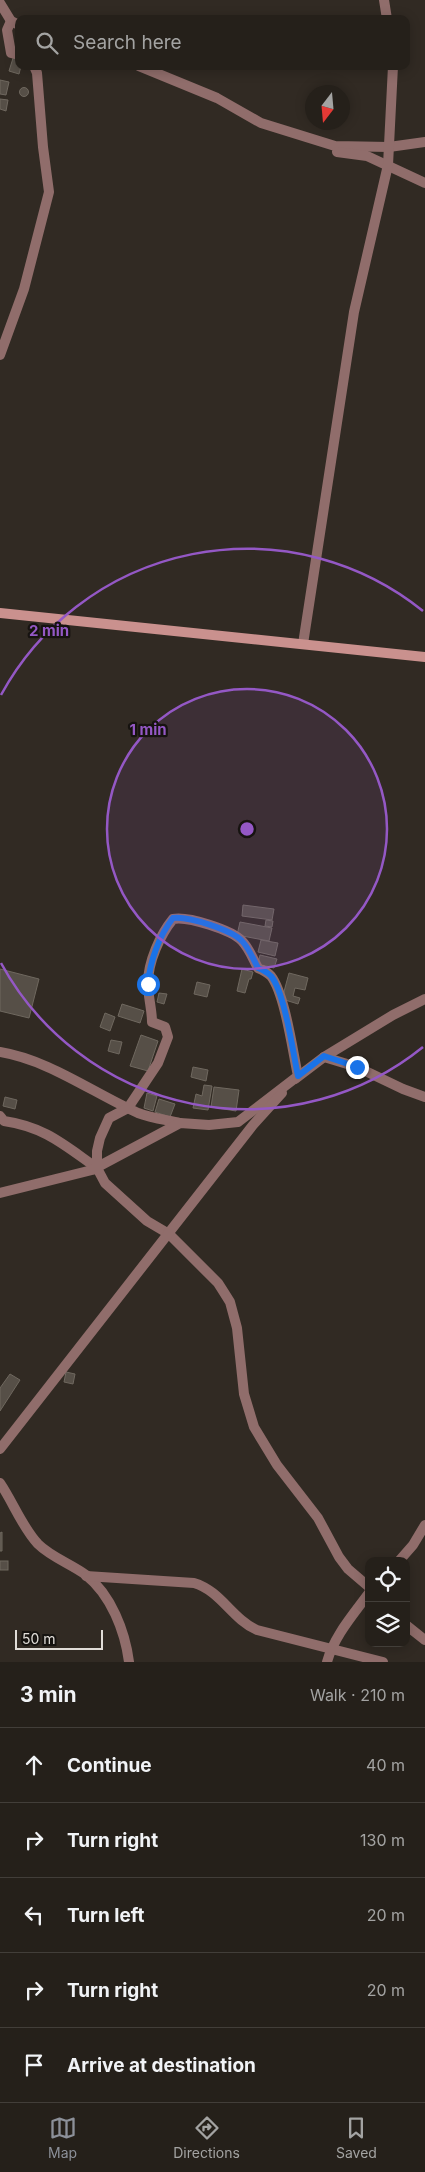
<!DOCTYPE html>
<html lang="en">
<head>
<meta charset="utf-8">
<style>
	:root { --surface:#25201a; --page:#312d27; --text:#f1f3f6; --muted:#a3a3a2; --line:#423e39; --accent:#8c9099 }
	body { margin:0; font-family:Inter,sans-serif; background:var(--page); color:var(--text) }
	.controls { position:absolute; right:15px; bottom:15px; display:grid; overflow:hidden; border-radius:10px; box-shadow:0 2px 12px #0003 }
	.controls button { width:45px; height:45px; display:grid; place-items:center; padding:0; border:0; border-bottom:1px solid var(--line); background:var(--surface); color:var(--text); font:25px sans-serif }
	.compass { position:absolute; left:305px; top:85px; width:45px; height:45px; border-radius:50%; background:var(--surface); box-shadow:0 2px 12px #0003; rotate:196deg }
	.scale { position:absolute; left:15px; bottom:12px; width:88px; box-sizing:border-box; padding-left:5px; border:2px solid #e1ddd8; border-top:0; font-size:14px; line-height:18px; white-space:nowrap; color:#e1ddd8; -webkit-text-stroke:4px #161310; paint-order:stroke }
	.stop { position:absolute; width:15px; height:15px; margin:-11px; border:4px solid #1a73e8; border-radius:50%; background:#fff }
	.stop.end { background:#1a73e8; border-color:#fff; box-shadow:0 1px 5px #0008 }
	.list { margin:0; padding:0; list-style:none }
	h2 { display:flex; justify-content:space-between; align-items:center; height:65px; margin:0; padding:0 20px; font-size:21px }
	h2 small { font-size:16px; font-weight:400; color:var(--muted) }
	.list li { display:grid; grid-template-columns:32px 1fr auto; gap:15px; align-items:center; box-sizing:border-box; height:75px; padding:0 20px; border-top:1px solid var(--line) }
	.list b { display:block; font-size:19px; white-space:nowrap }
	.list em { font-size:16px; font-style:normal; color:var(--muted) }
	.icon { flex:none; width:28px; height:28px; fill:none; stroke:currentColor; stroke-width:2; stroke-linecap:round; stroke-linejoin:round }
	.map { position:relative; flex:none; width:425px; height:1662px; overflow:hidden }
	.search { position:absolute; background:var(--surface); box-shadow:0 2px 12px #0003; left:15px; right:15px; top:15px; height:55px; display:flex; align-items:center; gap:12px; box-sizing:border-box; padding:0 18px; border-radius:10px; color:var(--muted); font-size:19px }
	.sheet { height:440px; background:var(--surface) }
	nav { display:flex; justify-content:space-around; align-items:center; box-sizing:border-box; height:70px; border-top:1px solid var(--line); background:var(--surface); font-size:14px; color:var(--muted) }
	nav a { display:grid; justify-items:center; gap:2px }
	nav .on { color:var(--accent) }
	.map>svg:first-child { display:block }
	.building { fill:#564f47; stroke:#6f685f }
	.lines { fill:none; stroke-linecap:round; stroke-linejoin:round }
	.minor { stroke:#906d6b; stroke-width:10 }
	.secondary { stroke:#ca918e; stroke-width:10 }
	.route { stroke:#1a73e8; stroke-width:6 }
	.ring { fill:none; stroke:#9458c5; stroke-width:2.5 }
	.centre { fill:#9458c5; stroke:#161310; stroke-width:2.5 }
	.ring-label { font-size:15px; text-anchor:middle; font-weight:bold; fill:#9458c5; stroke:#161310; stroke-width:4.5; stroke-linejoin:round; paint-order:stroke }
</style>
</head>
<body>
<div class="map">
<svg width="425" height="1662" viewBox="0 0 425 1662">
	<rect width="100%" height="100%" fill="#312a23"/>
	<g class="building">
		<polygon points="18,36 19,36 19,53 14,52"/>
		<polygon points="14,55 19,56 19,66 21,66 19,74 9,71"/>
		<polygon points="0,80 9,82 6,95 0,94"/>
		<circle cx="24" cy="92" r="4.5"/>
		<polygon points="0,99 8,100 6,111 0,109"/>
		<polygon points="243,905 274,909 272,920 242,916"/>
		<polygon points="266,920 273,921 272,927 265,926"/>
		<polygon points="240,922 272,928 269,941 237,935"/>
		<polygon points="261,940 278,943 275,956 258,952"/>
		<polygon points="260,955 277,959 274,968 258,964"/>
		<polygon points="0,969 39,979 29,1018 0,1011"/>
		<polygon points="242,969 253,972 251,979 249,979 245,993 237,991"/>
		<polygon points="289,973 308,978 305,990 295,988 293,996 300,998 298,1004 282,999"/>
		<polygon points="197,982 210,985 207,997 194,994"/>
		<polygon points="159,993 167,994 164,1004 157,1002"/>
		<polygon points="122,1004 144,1011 140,1023 118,1016"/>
		<polygon points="105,1013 115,1017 110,1031 100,1027"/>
		<polygon points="141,1035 158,1041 148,1071 130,1066"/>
		<polygon points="111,1040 122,1042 119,1054 108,1051"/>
		<polygon points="193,1067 208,1070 206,1081 191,1077"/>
		<polygon points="204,1085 212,1086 208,1110 193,1108 196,1094 202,1096"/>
		<polygon points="214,1087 239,1090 236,1111 211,1107"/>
		<polygon points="147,1093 157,1096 153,1111 144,1108"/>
		<polygon points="5,1097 17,1100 15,1109 3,1106"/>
		<polygon points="159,1099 175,1104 170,1117 155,1112"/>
		<polygon points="66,1372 75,1374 73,1384 64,1382"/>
		<polygon points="10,1374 20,1380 0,1411 0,1388"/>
		<polygon points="2,1532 2,1551 0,1551 0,1533"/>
		<rect x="0" y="1561" width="8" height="9"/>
	</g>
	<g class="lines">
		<g class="minor">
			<polyline points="384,0 387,19"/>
			<polyline points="0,3 11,21 19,25"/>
			<polyline points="11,21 7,30 11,53 19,55"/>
			<polyline points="139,66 217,98 261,123 335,146 389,147 425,142"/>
			<polyline points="337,152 367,156 425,183"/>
			<polyline points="0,355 24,289 49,192 43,147 37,73 34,66"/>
			<polyline points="303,644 354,312 388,165 393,66"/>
			<path d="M0 1052C49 1060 93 1093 138 1113 151 1118 167 1120 180 1123"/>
			<polyline points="324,1057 357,1067 403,1089 425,1097"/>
			<polyline points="295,1079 324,1057 393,1015 425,999"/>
			<path d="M0 1116 4 1121C45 1127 64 1145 97 1168"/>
			<path d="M0 1193 92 1170 180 1123 209 1125 238 1122 298 1076C293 1053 285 994 271 976 267 972 263 970 258 968 253 959 249 948 242 941 232 930 188 916 173 919 160 935 148 962 148 983 148 997 152 1009 152 1022L165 1027 168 1037 158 1063 128 1108 109 1118 100 1138 97 1151V1168L105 1183 147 1221 169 1234 218 1283 225 1294 230 1302 237 1328 244 1394 254 1427 277 1465 318 1518 339 1557 348 1569 369 1587"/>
			<polyline points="0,1449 253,1125 282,1093"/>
			<path d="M0 1483C13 1502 22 1527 38 1544 51 1557 71 1564 86 1575 111 1595 125 1631 129 1662"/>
			<polyline points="399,1561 413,1545 425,1525"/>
			<path d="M86 1576 194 1583C221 1591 232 1619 257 1630L383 1662"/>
			<polyline points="406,1625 425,1640"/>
			<path d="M327 1662C334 1636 353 1615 369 1593"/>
		</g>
		<polyline class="secondary" points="0,613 425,657"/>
	</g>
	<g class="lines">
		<path class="route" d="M148 984C150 961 159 936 173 918 188 916 232 930 242 941 249 948 253 959 258 968 263 970 267 972 271 976 285 993 293 1053 298 1076L324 1056 357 1067"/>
	</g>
	<circle cx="247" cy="829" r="140" fill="#9458c5" fill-opacity=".12"/>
	<g class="ring">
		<circle cx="247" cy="829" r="140"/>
		<path d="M423 1047A280 280 0 0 1 1 963M1 695A280 280 0 0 1 423 611"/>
	</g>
	<circle cx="247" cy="829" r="8" class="centre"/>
	<g class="ring-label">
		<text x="49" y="636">2 min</text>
		<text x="148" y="735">1 min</text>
	</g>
</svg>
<div class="controls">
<button><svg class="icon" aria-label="locate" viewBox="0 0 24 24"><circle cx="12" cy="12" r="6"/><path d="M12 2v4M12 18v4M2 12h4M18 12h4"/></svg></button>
<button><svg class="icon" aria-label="layers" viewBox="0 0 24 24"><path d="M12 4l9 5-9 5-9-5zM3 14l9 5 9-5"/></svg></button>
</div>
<svg class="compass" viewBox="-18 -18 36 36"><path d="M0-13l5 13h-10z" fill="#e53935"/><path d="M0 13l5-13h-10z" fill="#a3a3a2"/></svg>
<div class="scale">50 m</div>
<div class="stop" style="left:148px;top:984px"></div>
<div class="stop end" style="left:357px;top:1067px"></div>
<div class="search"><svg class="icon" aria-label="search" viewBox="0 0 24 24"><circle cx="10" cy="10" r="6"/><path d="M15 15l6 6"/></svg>Search here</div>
</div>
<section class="sheet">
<h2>3 min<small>Walk · 210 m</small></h2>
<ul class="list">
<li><svg class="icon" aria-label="ahead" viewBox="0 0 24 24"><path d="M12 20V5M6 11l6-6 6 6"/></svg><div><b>Continue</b></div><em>40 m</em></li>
<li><svg class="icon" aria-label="right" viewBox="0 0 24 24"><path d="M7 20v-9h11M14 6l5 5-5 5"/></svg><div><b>Turn right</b></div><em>130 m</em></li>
<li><svg class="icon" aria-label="left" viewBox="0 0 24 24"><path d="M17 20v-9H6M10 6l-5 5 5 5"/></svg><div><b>Turn left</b></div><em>20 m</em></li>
<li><svg class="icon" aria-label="right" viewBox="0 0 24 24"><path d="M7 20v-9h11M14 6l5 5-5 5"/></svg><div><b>Turn right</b></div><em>20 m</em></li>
<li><svg class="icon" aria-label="arrive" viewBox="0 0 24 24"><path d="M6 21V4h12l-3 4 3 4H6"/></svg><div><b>Arrive at destination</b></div></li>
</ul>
</section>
<nav>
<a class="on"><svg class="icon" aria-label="map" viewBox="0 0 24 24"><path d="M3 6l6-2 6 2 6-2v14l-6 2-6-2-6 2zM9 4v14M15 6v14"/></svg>Map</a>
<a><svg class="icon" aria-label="directions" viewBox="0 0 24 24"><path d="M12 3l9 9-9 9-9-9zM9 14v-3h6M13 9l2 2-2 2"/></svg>Directions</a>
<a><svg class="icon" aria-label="saved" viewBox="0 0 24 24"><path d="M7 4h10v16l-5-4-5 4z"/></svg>Saved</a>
</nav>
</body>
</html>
